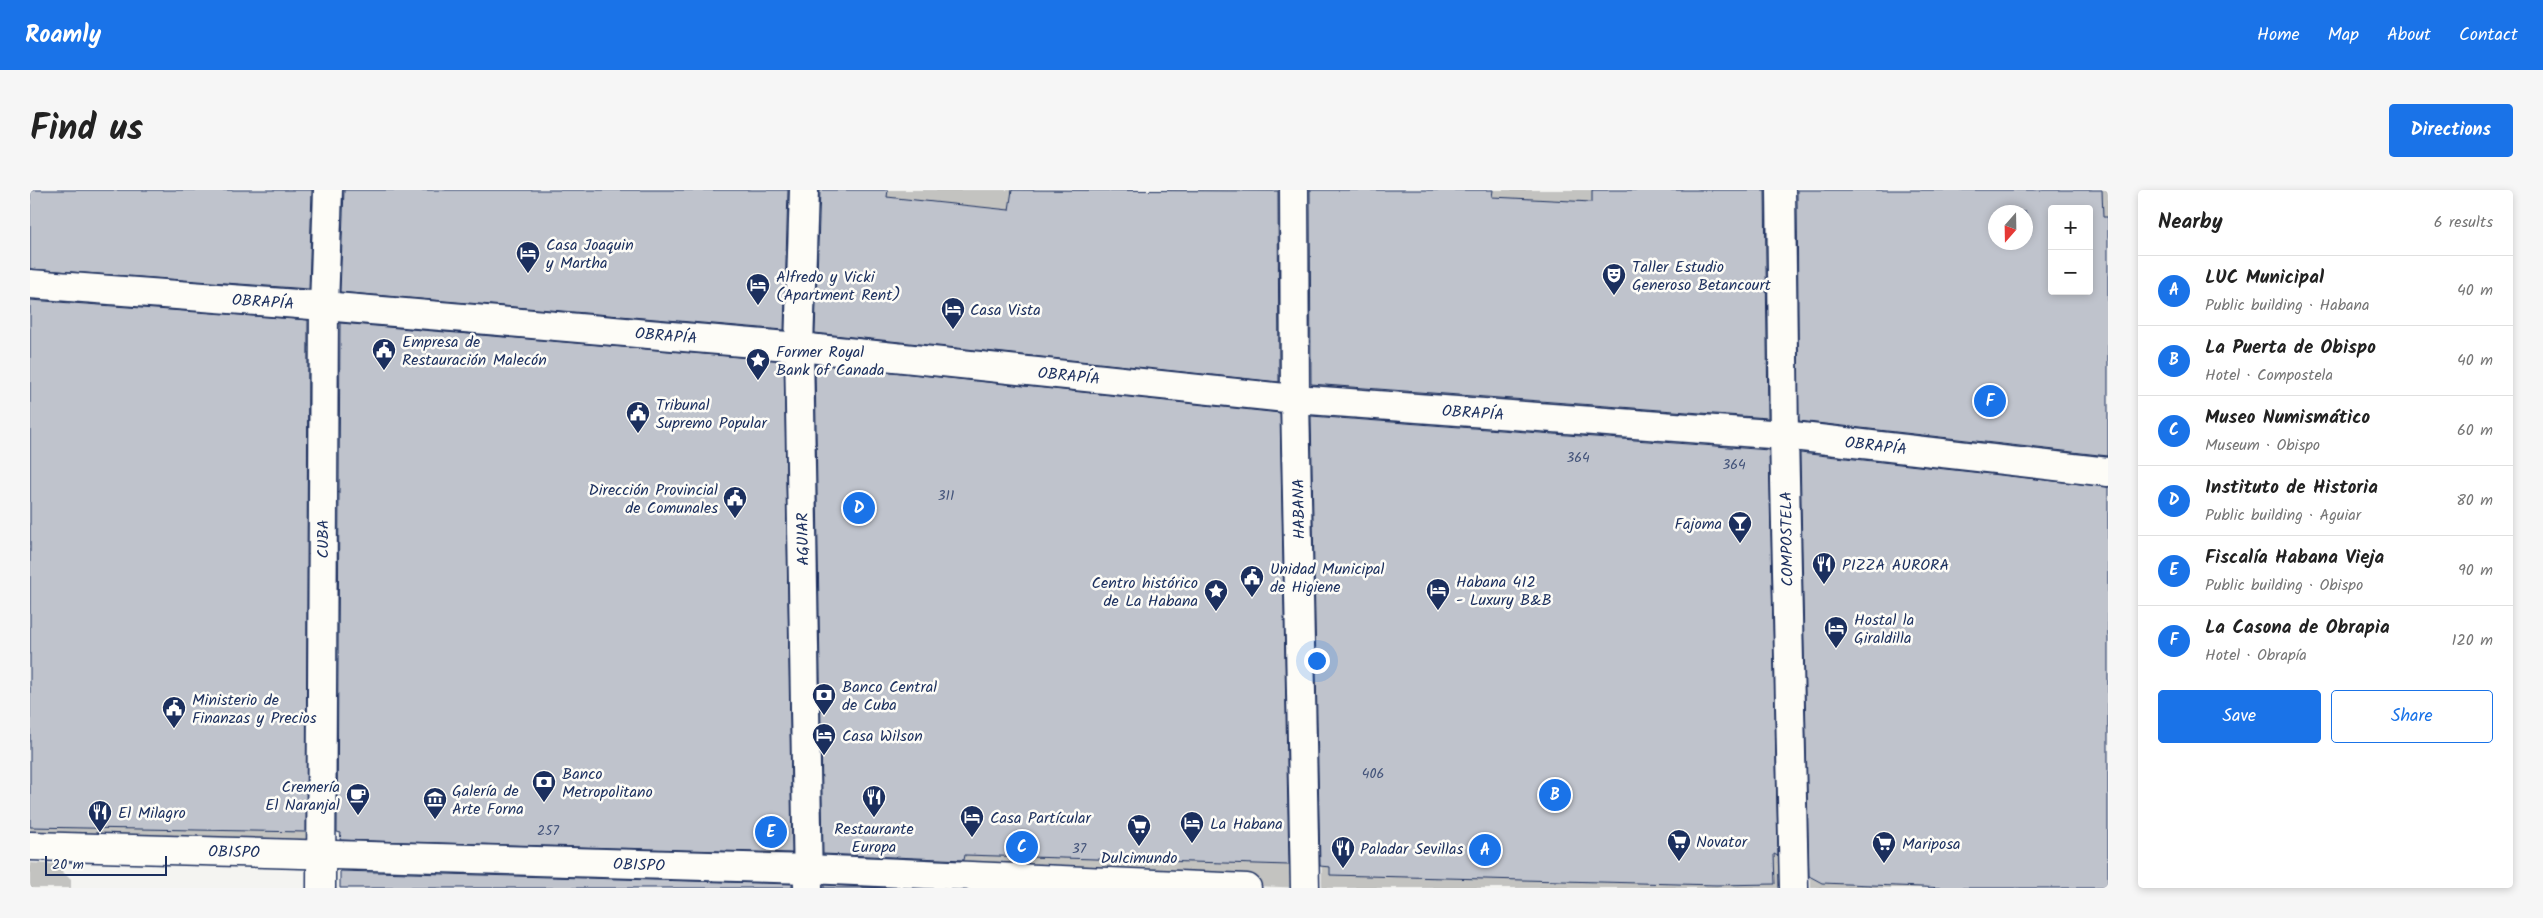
<!DOCTYPE html>
<html lang="en">
<head>
<meta charset="utf-8">
<style>
	:root { --surface:#fff; --page:#f6f6f6; --text:#222; --muted:#767676; --line:#e0e0e0; --accent:#1a73e8 }
	body { margin:0; font-family:Kalam,sans-serif; background:var(--page); color:var(--text) }
	.controls { position:absolute; right:15px; top:15px; display:grid; overflow:hidden; border-radius:5px; box-shadow:0 2px 8px #0003 }
	.controls button { width:45px; height:45px; display:grid; place-items:center; padding:0; border:0; border-bottom:1px solid var(--line); background:var(--surface); color:var(--text); font:25px sans-serif }
	.compass { position:absolute; left:1958px; top:15px; width:45px; height:45px; border-radius:50%; background:var(--surface); box-shadow:0 2px 8px #0003; rotate:200deg }
	.scale { position:absolute; left:15px; bottom:12px; width:122px; box-sizing:border-box; padding-left:5px; border:2px solid #1b2f5e; border-top:0; font-size:14px; line-height:18px; white-space:nowrap; color:#1b2f5e; -webkit-text-stroke:4px #fdfcf7; paint-order:stroke }
	.you { position:absolute; left:1286px; top:470px; width:18px; height:18px; margin:-12px; border:4px solid #fff; border-radius:50%; background:#1a73e8; box-shadow:0 0 0 8px #1a73e833 }
	.badge { display:grid; place-items:center; width:32px; height:32px; border-radius:50%; background:var(--accent); color:#fff; font-size:16px; font-weight:700 }
	.pin { position:absolute; translate:-50% -50%; border:2px solid #fff; box-shadow:0 1px 5px #0006 }
	.list { margin:0; padding:0; list-style:none }
	h2 { display:flex; justify-content:space-between; align-items:center; height:65px; margin:0; padding:0 20px; font-size:21px }
	h2 small { font-size:16px; font-weight:400; color:var(--muted) }
	.list li { display:grid; grid-template-columns:32px 1fr auto; gap:15px; align-items:center; box-sizing:border-box; height:70px; padding:0 20px; border-top:1px solid var(--line) }
	.list b { display:block; font-size:19px; white-space:nowrap }
	.list p { margin:0; font-size:16px; white-space:nowrap; color:var(--muted) }
	.list em { font-size:16px; font-style:normal; color:var(--muted) }
	.actions { display:flex; gap:10px; padding:15px 20px }
	.actions a { flex:1; padding:11px 0; border:1px solid var(--accent); border-radius:5px; text-align:center; font-size:18px; color:var(--accent) }
	.actions .main { background:var(--accent); color:#fff }
	.map { position:relative; flex:none; width:2078px; height:698px; overflow:hidden; border-radius:5px }
	header { display:flex; align-items:center; gap:30px; box-sizing:border-box; height:70px; padding:0 25px; background:var(--accent); color:#fff }
	header strong { font-size:24px }
	nav { display:flex; gap:28px; margin-inline-start:auto; font-size:18px }
	.intro { display:flex; align-items:center; justify-content:space-between; box-sizing:border-box; height:120px; padding:0 30px }
	h1 { margin:0; font-size:35px }
	.button { padding:12px 22px; border-radius:5px; background:var(--accent); color:#fff; font-size:18px; font-weight:700 }
	main { display:flex; gap:30px; padding:0 30px }
	aside { flex:1; background:var(--surface); border-radius:5px; box-shadow:0 2px 8px #0003 }
	.map>svg:first-child { display:block }
	.shadow { fill:#0003; fill-rule:evenodd }
	.building { fill:#bfc3cc; stroke:#1b2f5e; fill-rule:evenodd }
	.lines { fill:none; stroke-linecap:round; stroke-linejoin:round }
	.pedestrian-casing { stroke:#1b2f5e; stroke-width:31 }
	.minor-casing { stroke:#1b2f5e; stroke-width:31 }
	.pedestrian { stroke:#fdfcf7; stroke-width:28 }
	.minor { stroke:#fdfcf7; stroke-width:28 }
	.labels { text-anchor:middle; stroke-width:5; stroke-linejoin:round; paint-order:stroke }
	.number-label { font-size:14px; fill:#44547a }
	.poi-label { font-size:16px; fill:#1b2f5e; stroke:#fdfcf7; text-anchor:start }
	.street-label { font-size:16px; fill:#1b2f5e; stroke:#fdfcf7 }
</style>
</head>
<body>
<header>
<strong>Roamly</strong>
<nav><a>Home</a><a>Map</a><a>About</a><a>Contact</a></nav>
</header>
<div class="intro"><h1>Find us</h1><a class="button">Directions</a></div>
<main>
<div class="map">
<svg width="2078" height="698" viewBox="0 0 2078 698">
	<rect width="100%" height="100%" fill="#f4f4f1"/>
	<filter id="ink" filterUnits="userSpaceOnUse"><feTurbulence type="fractalNoise" baseFrequency=".02" numOctaves="2"/><feDisplacementMap in="SourceGraphic" scale="10" xChannelSelector="R" yChannelSelector="G"/><feConvolveMatrix kernelMatrix="1 2 1 2 8 2 1 2 1" color-interpolation-filters="sRGB"/></filter>
	<g filter="url(#ink)">
		<g class="shadow">
			<polygon points="0,0 298,0 294,115 3,101 0,110"/>
			<polygon points="315,0 781,0 767,153 325,115 311,101"/>
			<polygon points="791,0 1271,0 1263,205 800,157 786,142"/>
			<polygon points="1281,0 1759,0 1752,242 1296,208 1282,194"/>
			<path d="M1768 0H2078V278L1785 245 1771 231ZM2022 19H2059V101H2022ZM1966 22H1996V52H1966Z"/>
			<polygon points="0,111 278,132 294,148 291,657 3,663 0,672"/>
			<polygon points="753,173 768,188 776,677 327,664 312,649 308,642"/>
			<polygon points="1249,224 1263,238 1273,698 808,678 794,663"/>
			<polygon points="1282,227 1738,261 1752,275 1762,698 1292,698"/>
			<polygon points="1771,264 2078,299 2078,698 1781,698"/>
			<polygon points="0,673 25,674 41,690 41,698 0,698"/>
		</g>
		<g class="building">
			<polygon points="0,0 282,0 279,99 0,79"/>
			<polygon points="314,0 758,0 754,140 310,102"/>
			<polygon points="790,0 858,0 857,7 979,20 982,0 1248,1 1249,192 785,143"/>
			<polygon points="1280,0 1463,0 1462,7 1562,12 1562,0 1735,0 1738,228 1281,194"/>
			<path d="M1767 0H2072L2073 27H2078V266L1769 231ZM2022 19H2059V101H2022ZM1966 22H1996V52H1966Z"/>
			<polygon points="0,110 278,130 276,642 0,637"/>
			<polygon points="310,133 754,171 762,663 310,650 311,643 307,642"/>
			<polygon points="785,174 1250,223 1259,675 935,665 934,670 793,664"/>
			<polygon points="1281,226 1739,260 1748,666 1744,664 1745,694 1686,695 1300,685 1300,677 1290,676"/>
			<polygon points="1770,263 2078,297 2078,698 1916,698 1792,693 1779,686"/>
			<polygon points="310,681 762,694 762,698 310,698"/>
			<polygon points="794,695 856,698 794,698"/>
		</g>
		<g class="lines">
			<g class="pedestrian-casing">
				<polyline id="pedestrian" points="0,656 778,679 1217,698"/>
			</g>
			<g class="minor-casing">
				<g id="minor">
					<polyline points="774,0 769,157 778,698"/>
					<polyline points="1264,0 1265,209 1275,698"/>
					<polyline points="1751,0 1754,245 1764,698"/>
					<polyline points="0,94 294,116 769,157 1265,209 1754,245 2078,282"/>
					<polyline points="291,698 294,116 298,0"/>
				</g>
			</g>
			<use href="#pedestrian" class="pedestrian"/>
			<use href="#minor" class="minor"/>
		</g>
	</g>
	<defs>
		<g id="hotel-pin" transform="scale(1.25)"><path d="M0 17L-7.5 6A9.5 9.5 0 1 1 7.5 6Z" fill="#1b2f5e" stroke="#fdfcf7"/><path d="M-6-4.5h1.5V1H6V5H4.5V3h-9V5H-6ZM-4 0a1.8 1.8 0 1 1 3.6 0ZM.5 0V-2.5h3Q6-2.5 6 0Z" fill="#fff"/></g>
		<g id="theatre-pin" transform="scale(1.25)"><path d="M0 17L-7.5 6A9.5 9.5 0 1 1 7.5 6Z" fill="#1b2f5e" stroke="#fdfcf7"/><path d="M-5-5.5Q0-4 5-5.5V0Q5 5 0 6Q-5 5-5 0ZM-3.3-2.5H-1v1.5H-3.3ZM1-2.5H3.3v1.5H1ZM-2.8 1Q0 5.5 2.8 1Z" fill="#fff"/></g>
		<g id="civic-pin" transform="scale(1.25)"><path d="M0 17L-7.5 6A9.5 9.5 0 1 1 7.5 6Z" fill="#1b2f5e" stroke="#fdfcf7"/><path d="M-.6-6.5H3V-4.5H.6V-3L4-1V1h2V6H-6V1h2V-1L-.6-3ZM-1.2 2.5V6h2.4V2.5Z" fill="#fff"/></g>
		<g id="sight-pin" transform="scale(1.25)"><path d="M0 17L-7.5 6A9.5 9.5 0 1 1 7.5 6Z" fill="#1b2f5e" stroke="#fdfcf7"/><path d="M0-6L1.8-2.2L6-1.7L2.9 1.2L3.7 5.4L0 3.3L-3.7 5.4L-2.9 1.2L-6-1.7L-1.8-2.2Z" fill="#fff"/></g>
		<g id="bar-pin" transform="scale(1.25)"><path d="M0 17L-7.5 6A9.5 9.5 0 1 1 7.5 6Z" fill="#1b2f5e" stroke="#fdfcf7"/><path d="M-6-5H6L.8 .8V4.5H3.5V6h-7V4.5H-.8V.8Z" fill="#fff"/></g>
		<g id="restaurant-pin" transform="scale(1.25)"><path d="M0 17L-7.5 6A9.5 9.5 0 1 1 7.5 6Z" fill="#1b2f5e" stroke="#fdfcf7"/><path d="M-5-6h1v4h1v-4h1v4h1v-4h1v5L-1.5 .5V6h-2V.5L-5-1ZM5-6V6H3V1.5H1.5Q1.5-4 5-6Z" fill="#fff"/></g>
		<g id="bank-pin" transform="scale(1.25)"><path d="M0 17L-7.5 6A9.5 9.5 0 1 1 7.5 6Z" fill="#1b2f5e" stroke="#fdfcf7"/><path d="M-6-4H6V4H-6ZM0-2.3a2.3 2.3 0 1 0 0 4.6a2.3 2.3 0 1 0 0-4.6Z" fill="#fff"/></g>
		<g id="cafe-pin" transform="scale(1.25)"><path d="M0 17L-7.5 6A9.5 9.5 0 1 1 7.5 6Z" fill="#1b2f5e" stroke="#fdfcf7"/><path d="M-5.5-4.5H6V0H3Q3 3.5 0 3.5H-2.5Q-5.5 3.5-5.5 0ZM3-3.2v2h1.7v-2ZM-6 4.5H4V6H-6Z" fill="#fff"/></g>
		<g id="museum-pin" transform="scale(1.25)"><path d="M0 17L-7.5 6A9.5 9.5 0 1 1 7.5 6Z" fill="#1b2f5e" stroke="#fdfcf7"/><path d="M0-6L6-3V-2H-6V-3ZM-5-1h2V3h-2ZM-1-1h2V3h-2ZM3-1h2V3H3ZM-6 4H6V6H-6Z" fill="#fff"/></g>
		<g id="supermarket-pin" transform="scale(1.25)"><path d="M0 17L-7.5 6A9.5 9.5 0 1 1 7.5 6Z" fill="#1b2f5e" stroke="#fdfcf7"/><path d="M-6-5.5h2.5l.6 2H6L4.5 2H-2.5L-4.4-4H-6ZM-1.5 3.2a1.3 1.3 0 1 0 .1 0ZM3 3.2a1.3 1.3 0 1 0 .1 0Z" fill="#fff"/></g>
	</defs>
	<g fill-rule="evenodd">
		<use href="#hotel-pin" x="498" y="63"/>
		<use href="#theatre-pin" x="1584" y="85"/>
		<use href="#hotel-pin" x="728" y="95"/>
		<use href="#hotel-pin" x="923" y="119"/>
		<use href="#civic-pin" x="354" y="160"/>
		<use href="#sight-pin" x="728" y="170"/>
		<use href="#civic-pin" x="608" y="223"/>
		<use href="#civic-pin" x="705" y="308"/>
		<use href="#bar-pin" x="1710" y="333"/>
		<use href="#restaurant-pin" x="1794" y="374"/>
		<use href="#civic-pin" x="1222" y="387"/>
		<use href="#hotel-pin" x="1408" y="400"/>
		<use href="#sight-pin" x="1186" y="401"/>
		<use href="#hotel-pin" x="1806" y="438"/>
		<use href="#bank-pin" x="794" y="505"/>
		<use href="#civic-pin" x="144" y="518"/>
		<use href="#hotel-pin" x="794" y="545"/>
		<use href="#bank-pin" x="514" y="592"/>
		<use href="#cafe-pin" x="328" y="605"/>
		<use href="#restaurant-pin" x="844" y="607"/>
		<use href="#museum-pin" x="405" y="609"/>
		<use href="#restaurant-pin" x="70" y="622"/>
		<use href="#hotel-pin" x="942" y="627"/>
		<use href="#hotel-pin" x="1162" y="633"/>
		<use href="#supermarket-pin" x="1109" y="636"/>
		<use href="#supermarket-pin" x="1649" y="651"/>
		<use href="#supermarket-pin" x="1854" y="653"/>
		<use href="#restaurant-pin" x="1313" y="658"/>
	</g>
	<g class="labels">
		<g class="number-label">
			<text x="1548" y="272">364</text>
			<text x="1704" y="279">364</text>
			<text x="916" y="310">311</text>
			<text x="1343" y="588">406</text>
			<text x="518" y="645">257</text>
			<text x="1049" y="663">37</text>
		</g>
		<g class="poi-label">
			<text x="516" y="60">Casa Joaquin<tspan x="516" dy="18">y Martha</tspan></text>
			<text x="1602" y="82">Taller Estudio<tspan x="1602" dy="18">Generoso Betancourt</tspan></text>
			<text x="746" y="92">Alfredo y Vicki<tspan x="746" dy="18">(Apartment Rent)</tspan></text>
			<text x="940" y="125">Casa Vista</text>
			<text x="372" y="157">Empresa de<tspan x="372" dy="18">Restauración Malecón</tspan></text>
			<text x="746" y="167">Former Royal<tspan x="746" dy="18">Bank of Canada</tspan></text>
			<text x="626" y="220">Tribunal<tspan x="626" dy="18">Supremo Popular</tspan></text>
			<text x="688" y="305" text-anchor="end">Dirección Provincial<tspan x="688" dy="18">de Comunales</tspan></text>
			<text x="1692" y="339" text-anchor="end">Fajoma</text>
			<text x="1812" y="380">PIZZA AURORA</text>
			<text x="1240" y="384">Unidad Municipal<tspan x="1240" dy="18">de Higiene</tspan></text>
			<text x="1426" y="397">Habana 412<tspan x="1426" dy="18">- Luxury B&amp;B</tspan></text>
			<text x="1168" y="398" text-anchor="end">Centro histórico<tspan x="1168" dy="18">de La Habana</tspan></text>
			<text x="1824" y="435">Hostal la<tspan x="1824" dy="18">Giraldilla</tspan></text>
			<text x="812" y="502">Banco Central<tspan x="812" dy="18">de Cuba</tspan></text>
			<text x="162" y="515">Ministerio de<tspan x="162" dy="18">Finanzas y Precios</tspan></text>
			<text x="812" y="551">Casa Wilson</text>
			<text x="532" y="589">Banco<tspan x="532" dy="18">Metropolitano</tspan></text>
			<text x="310" y="602" text-anchor="end">Cremería<tspan x="310" dy="18">El Naranjal</tspan></text>
			<text x="422" y="606">Galería de<tspan x="422" dy="18">Arte Forna</tspan></text>
			<text x="88" y="628">El Milagro</text>
			<text x="960" y="633">Casa Partícular</text>
			<text x="1180" y="639">La Habana</text>
			<text x="844" y="644" text-anchor="middle">Restaurante<tspan x="844" dy="18">Europa</tspan></text>
			<text x="1666" y="657">Novator</text>
			<text x="1872" y="659">Mariposa</text>
			<text x="1330" y="664">Paladar Sevillas</text>
			<text x="1109" y="673" text-anchor="middle">Dulcimundo</text>
		</g>
		<g class="street-label">
			<text transform="translate(233 111) rotate(4)" y="6">OBRAPÍA</text>
			<text transform="translate(636 145) rotate(5)" y="6">OBRAPÍA</text>
			<text transform="translate(1039 185) rotate(6)" y="6">OBRAPÍA</text>
			<text transform="translate(1443 222) rotate(4)" y="6">OBRAPÍA</text>
			<text transform="translate(1846 255) rotate(7)" y="6">OBRAPÍA</text>
			<text transform="translate(1268 319) rotate(-91)" y="6">HABANA</text>
			<text transform="translate(292 349) rotate(-90)" y="6">CUBA</text>
			<text transform="translate(772 349) rotate(-91)" y="6">AGUIAR</text>
			<text transform="translate(1756 349) rotate(-91)" y="6">COMPOSTELA</text>
			<text transform="translate(204 661) rotate(1)" y="6">OBISPO</text>
			<text transform="translate(609 674) rotate(2)" y="6">OBISPO</text>
		</g>
	</g>
</svg>
<div class="controls">
<button>+</button>
<button>−</button>
</div>
<svg class="compass" viewBox="-18 -18 36 36"><path d="M0-13l5 13h-10z" fill="#e53935"/><path d="M0 13l5-13h-10z" fill="#767676"/></svg>
<div class="scale">20 m</div>
<div class="you"></div>
<div class="pin badge" style="left:1455px;top:660px">A</div>
<div class="pin badge" style="left:1525px;top:605px">B</div>
<div class="pin badge" style="left:992px;top:657px">C</div>
<div class="pin badge" style="left:829px;top:318px">D</div>
<div class="pin badge" style="left:741px;top:642px">E</div>
<div class="pin badge" style="left:1960px;top:211px">F</div>
</div>
<aside>
<h2>Nearby<small>6 results</small></h2>
<ul class="list">
<li><span class="badge">A</span><div><b>LUC Municipal</b><p>Public building · Habana</p></div><em>40 m</em></li>
<li><span class="badge">B</span><div><b>La Puerta de Obispo</b><p>Hotel · Compostela</p></div><em>40 m</em></li>
<li><span class="badge">C</span><div><b>Museo Numismático</b><p>Museum · Obispo</p></div><em>60 m</em></li>
<li><span class="badge">D</span><div><b>Instituto de Historia</b><p>Public building · Aguiar</p></div><em>80 m</em></li>
<li><span class="badge">E</span><div><b>Fiscalía Habana Vieja</b><p>Public building · Obispo</p></div><em>90 m</em></li>
<li><span class="badge">F</span><div><b>La Casona de Obrapia</b><p>Hotel · Obrapía</p></div><em>120 m</em></li>
</ul>
<div class="actions"><a class="main">Save</a><a>Share</a></div>
</aside>
</main>
</body>
</html>
